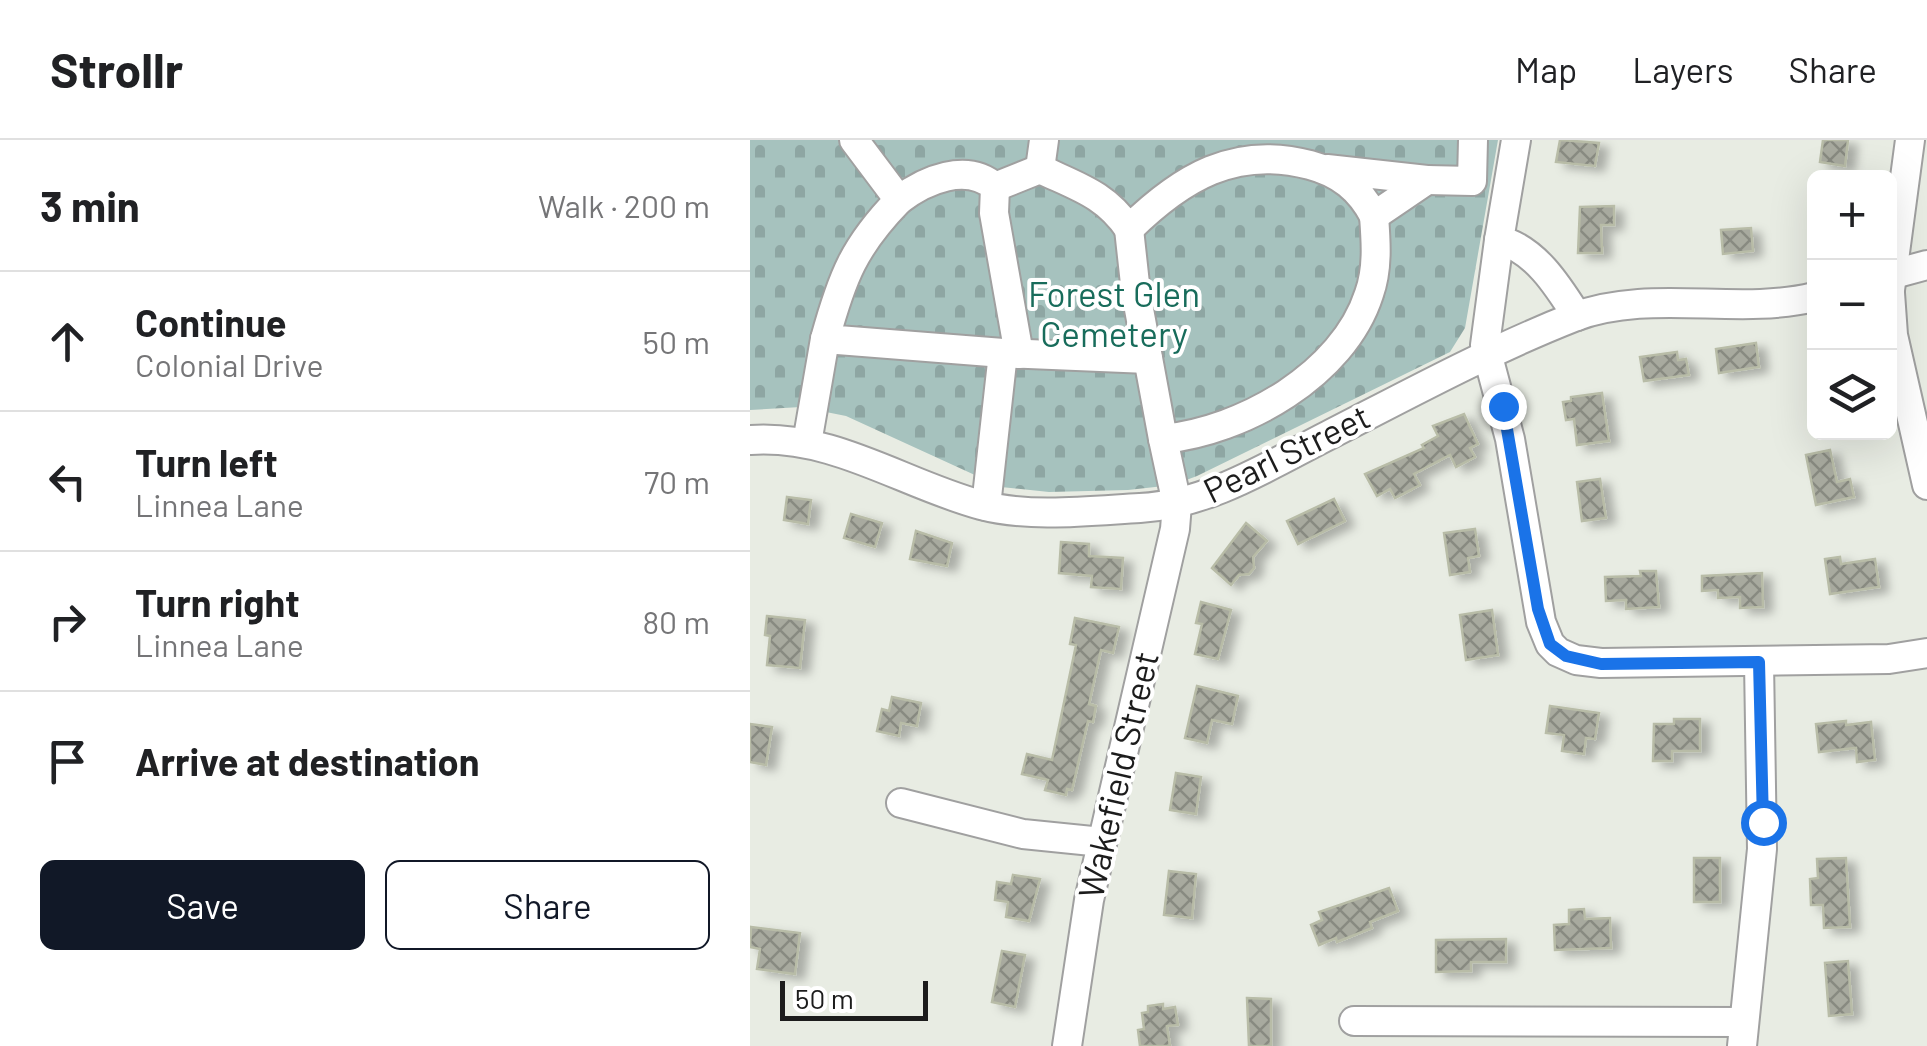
<!DOCTYPE html>
<html lang="en">
<head>
<meta charset="utf-8">
<style>
	:root { --surface:#fff; --page:#f6f6f6; --text:#202124; --muted:#757577; --line:#e0e0e0; --accent:#111827 }
	body { margin:0; font-family:Barlow,sans-serif; background:var(--page); color:var(--text) }
	.controls { position:absolute; right:30px; top:30px; display:grid; overflow:hidden; border-radius:15px; box-shadow:0 10px 40px #0002 }
	.controls button { width:90px; height:90px; display:grid; place-items:center; padding:0; border:0; border-bottom:2px solid var(--line); background:var(--surface); color:var(--text); font:50px sans-serif }
	.scale { position:absolute; left:30px; bottom:25px; width:148px; box-sizing:border-box; padding-left:10px; border:5px solid #1c1c1c; border-top:0; font-size:28px; line-height:35px; white-space:nowrap; color:#1c1c1c; -webkit-text-stroke:8px #fff; paint-order:stroke }
	.stop { position:absolute; width:30px; height:30px; margin:-22px; border:8px solid #1a73e8; border-radius:50%; background:#fff }
	.stop.end { background:#1a73e8; border-color:#fff; box-shadow:0 2px 10px #0008 }
	.list { margin:0; padding:0; list-style:none }
	h2 { display:flex; justify-content:space-between; align-items:center; height:130px; margin:0; padding:0 40px; font-size:42px }
	h2 small { font-size:32px; font-weight:400; color:var(--muted) }
	.list li { display:grid; grid-template-columns:65px 1fr auto; gap:30px; align-items:center; box-sizing:border-box; height:140px; padding:0 40px; border-top:2px solid var(--line) }
	.list b { display:block; font-size:38px; white-space:nowrap }
	.list p { margin:0; font-size:32px; white-space:nowrap; color:var(--muted) }
	.list em { font-size:32px; font-style:normal; color:var(--muted) }
	.actions { display:flex; gap:20px; padding:30px 40px }
	.actions a { flex:1; padding:22px 0; border:2px solid var(--accent); border-radius:15px; text-align:center; font-size:35px; color:var(--accent) }
	.actions .main { background:var(--accent); color:#fff }
	.icon { flex:none; width:55px; height:55px; fill:none; stroke:currentColor; stroke-width:2; stroke-linecap:round; stroke-linejoin:round }
	.map { position:relative; flex:none; width:1177px; height:906px; overflow:hidden }
	header { display:flex; align-items:center; gap:60px; box-sizing:border-box; height:140px; padding:0 50px; background:var(--surface); border-bottom:2px solid var(--line) }
	header strong { font-size:48px }
	nav { display:flex; gap:55px; margin-inline-start:auto; font-size:35px }
	main { display:flex }
	aside { flex:1; background:var(--surface) }
	.map>svg:first-child { display:block }
	.cemetery { fill:url(#cemetery-stones) }
	.building { fill:url(#building-cross-hatch); stroke:#b8bca7; stroke-width:2.5; filter:url(#shadow) }
	.lines { fill:none; stroke-linecap:round; stroke-linejoin:round }
	.minor-casing { stroke:#a0a0a0; stroke-width:32 }
	.minor { stroke:#fff; stroke-width:28 }
	.route { stroke:#1a73e8; stroke-width:12 }
	.labels { text-anchor:middle; stroke-width:8; stroke-linejoin:round; paint-order:stroke }
	.park-label { font-size:35px; fill:#186c5b; stroke:#fff }
	.street-label { font-size:35px; fill:#1c1c1c; stroke:#fff }
</style>
</head>
<body>
<header>
<strong>Strollr</strong>
<nav><a>Map</a><a>Layers</a><a>Share</a></nav>
</header>
<main>
<aside>
<h2>3 min<small>Walk · 200 m</small></h2>
<ul class="list">
<li><svg class="icon" aria-label="ahead" viewBox="0 0 24 24"><path d="M12 20V5M6 11l6-6 6 6"/></svg><div><b>Continue</b><p>Colonial Drive</p></div><em>50 m</em></li>
<li><svg class="icon" aria-label="left" viewBox="0 0 24 24"><path d="M17 20v-9H6M10 6l-5 5 5 5"/></svg><div><b>Turn left</b><p>Linnea Lane</p></div><em>70 m</em></li>
<li><svg class="icon" aria-label="right" viewBox="0 0 24 24"><path d="M7 20v-9h11M14 6l5 5-5 5"/></svg><div><b>Turn right</b><p>Linnea Lane</p></div><em>80 m</em></li>
<li><svg class="icon" aria-label="arrive" viewBox="0 0 24 24"><path d="M6 21V4h12l-3 4 3 4H6"/></svg><div><b>Arrive at destination</b></div></li>
</ul>
<div class="actions"><a class="main">Save</a><a>Share</a></div>
</aside>
<div class="map">
<svg width="1177" height="906" viewBox="0 0 1177 906">
	<defs>
		<pattern id="cemetery-stones" width="16" height="16" patternUnits="userSpaceOnUse" patternTransform="scale(2.5)"><rect width="16" height="16" fill="#a6c2be"/><path d="M2 7V4a2 2 0 0 1 4 0v3zM10 15v-3a2 2 0 0 1 4 0v3z" fill="#8ea6a3"/></pattern>
		<pattern id="building-cross-hatch" width="8" height="8" patternUnits="userSpaceOnUse" patternTransform="scale(2.5)"><rect width="8" height="8" fill="#a8aa9f"/><path d="M0 0l8 8M0 8l8-8" fill="none" stroke="#888a81"/></pattern>
		<filter id="shadow"><feDropShadow dx="9" dy="5" stdDeviation="5" flood-color="#0004"/></filter>
	</defs>
	<rect width="100%" height="100%" fill="#e8ece3"/>
	<polygon class="cemetery" points="0,0 748,0 715,188 700,212 447,336 423,345 378,350 299,352 251,347 96,276 51,267 0,270"/>
	<g class="building">
		<polygon points="810,0 849,3 845,26 806,22"/>
		<polygon points="1073,0 1098,0 1095,26 1070,22"/>
		<polygon points="864,66 864,85 851,85 852,113 828,113 830,67"/>
		<polygon points="1001,88 1003,111 973,114 971,90"/>
		<polygon points="1006,203 1009,227 969,233 966,209"/>
		<polygon points="927,212 928,220 936,219 939,235 894,241 890,217"/>
		<polygon points="852,253 859,301 827,305 824,279 816,280 813,262 821,261 821,257"/>
		<polygon points="714,274 728,304 720,308 725,317 706,327 700,315 664,334 670,345 645,358 640,349 627,356 615,334 674,308 672,305 688,296 683,286"/>
		<polygon points="1080,310 1087,342 1100,339 1104,357 1066,365 1056,315"/>
		<polygon points="850,339 856,378 832,381 827,342"/>
		<polygon points="37,357 61,360 58,384 34,380"/>
		<polygon points="584,359 595,381 548,404 537,381"/>
		<polygon points="101,374 132,383 125,407 94,398"/>
		<polygon points="496,383 517,401 503,417 504,428 499,434 489,435 481,445 462,428"/>
		<polygon points="725,389 729,416 718,418 720,432 700,435 694,393"/>
		<polygon points="166,391 202,403 197,426 160,419"/>
		<polygon points="311,402 339,404 339,416 373,418 371,449 341,447 342,436 309,433"/>
		<polygon points="1090,417 1091,424 1125,419 1129,447 1080,454 1075,419"/>
		<polygon points="890,431 906,431 909,467 876,469 876,460 856,461 855,437 891,436"/>
		<polygon points="1012,433 1013,467 990,468 990,457 968,458 968,450 952,451 952,436"/>
		<polygon points="451,462 481,470 468,519 445,514 452,484 446,483"/>
		<polygon points="742,470 748,515 716,520 710,475"/>
		<polygon points="17,476 55,480 50,528 17,525 20,496 15,495"/>
		<polygon points="325,478 369,487 363,513 351,510 339,564 346,566 343,582 338,581 322,650 317,649 316,655 295,650 298,640 272,634 277,614 302,620 326,505 320,504"/>
		<polygon points="447,546 488,556 482,584 462,580 457,603 435,598"/>
		<polygon points="142,557 171,563 167,586 151,583 149,596 127,591 132,569 139,571"/>
		<polygon points="800,566 849,573 845,599 836,598 834,614 812,611 814,595 796,593"/>
		<polygon points="924,579 950,579 950,611 922,611 922,621 903,621 904,584 924,584"/>
		<polygon points="1096,581 1096,585 1121,582 1125,620 1107,622 1106,608 1069,612 1066,584"/>
		<polygon points="0,584 22,587 16,625 0,622"/>
		<polygon points="426,633 451,637 446,674 420,670"/>
		<rect x="944" y="718" width="26" height="44"/>
		<polygon points="1096,718 1100,787 1074,788 1073,765 1061,765 1060,739 1068,738 1067,719"/>
		<polygon points="419,731 446,734 442,778 414,775"/>
		<polygon points="263,735 290,739 279,781 256,777 258,762 245,760 247,742 261,744"/>
		<polygon points="639,748 648,771 620,782 622,788 587,802 586,798 569,805 561,785 572,780 569,772"/>
		<polygon points="834,769 835,779 860,778 861,808 805,810 804,785 819,784 819,770"/>
		<polygon points="1,787 50,793 45,834 7,829 10,809 0,807"/>
		<polygon points="756,799 756,822 721,822 721,831 686,832 686,800"/>
		<polygon points="252,811 275,815 265,867 242,862"/>
		<polygon points="1098,821 1102,874 1079,876 1075,823"/>
		<polygon points="497,858 521,859 521,906 499,906"/>
		<polygon points="413,864 413,869 425,867 428,885 417,886 420,906 390,906 388,890 394,889 392,873 398,872 398,866"/>
	</g>
	<g class="lines">
		<g class="minor-casing">
			<g id="minor">
				<path d="M104 0 149 60C175 40 217 22 245 47L244 73 269 214"/>
				<path d="M766 0 749 100C785 109 808 146 827 176"/>
				<polyline points="290,29 294,0"/>
				<polyline points="677,40 722,41 723,0"/>
				<path d="M245 47 290 29C328 47 355 54 379 89 431 38 485 5 560 25 590 33 610 49 624 76L677 40 577 29"/>
				<path d="M149 60C104 106 92 137 75 199L253 213"/>
				<polyline points="379,89 386,153 413,299"/>
				<polyline points="749,100 735,205 760,299 791,482 800,504 808,512 826,520 851,523 1139,519 1177,513"/>
				<polyline points="1140,135 1177,125"/>
				<polyline points="1140,150 1160,0"/>
				<polyline points="1140,153 1143,195 1177,345"/>
				<path d="M0 300C84 294 153 344 231 365 280 378 339 371 390 368 459 364 518 326 579 295 659 254 740 210 824 177 900 148 987 176 1064 157"/>
				<polyline points="57,303 75,199"/>
				<polyline points="236,366 253,213 398,219"/>
				<polyline points="151,663 273,694 352,702"/>
				<polyline points="604,881 994,882"/>
				<path d="M317 906 339 760 425 389 427 364 413 299C493 291 593 235 619 154 628 129 626 102 624 76"/>
				<polyline points="992,906 1012,709 1009,522"/>
			</g>
		</g>
		<use href="#minor" class="minor"/>
	</g>
	<g class="lines">
		<polyline class="route" points="753,266 788,469 800,504 816,516 851,524 1009,522 1013,682"/>
	</g>
	<g class="labels">
		<g class="park-label">
			<text x="364" y="167">Forest Glen<tspan x="364" dy="40">Cemetery</tspan></text>
		</g>
		<g class="street-label">
			<text transform="translate(537 314) rotate(-26)" y="12">Pearl Street</text>
			<text transform="translate(369 635) rotate(-77)" y="12">Wakefield Street</text>
		</g>
	</g>
</svg>
<div class="controls">
<button>+</button>
<button>−</button>
<button><svg class="icon" aria-label="layers" viewBox="0 0 24 24"><path d="M12 4l9 5-9 5-9-5zM3 14l9 5 9-5"/></svg></button>
</div>
<div class="scale">50 m</div>
<div class="stop" style="left:1013px;top:682px"></div>
<div class="stop end" style="left:753px;top:266px"></div>
</div>
</main>
</body>
</html>
